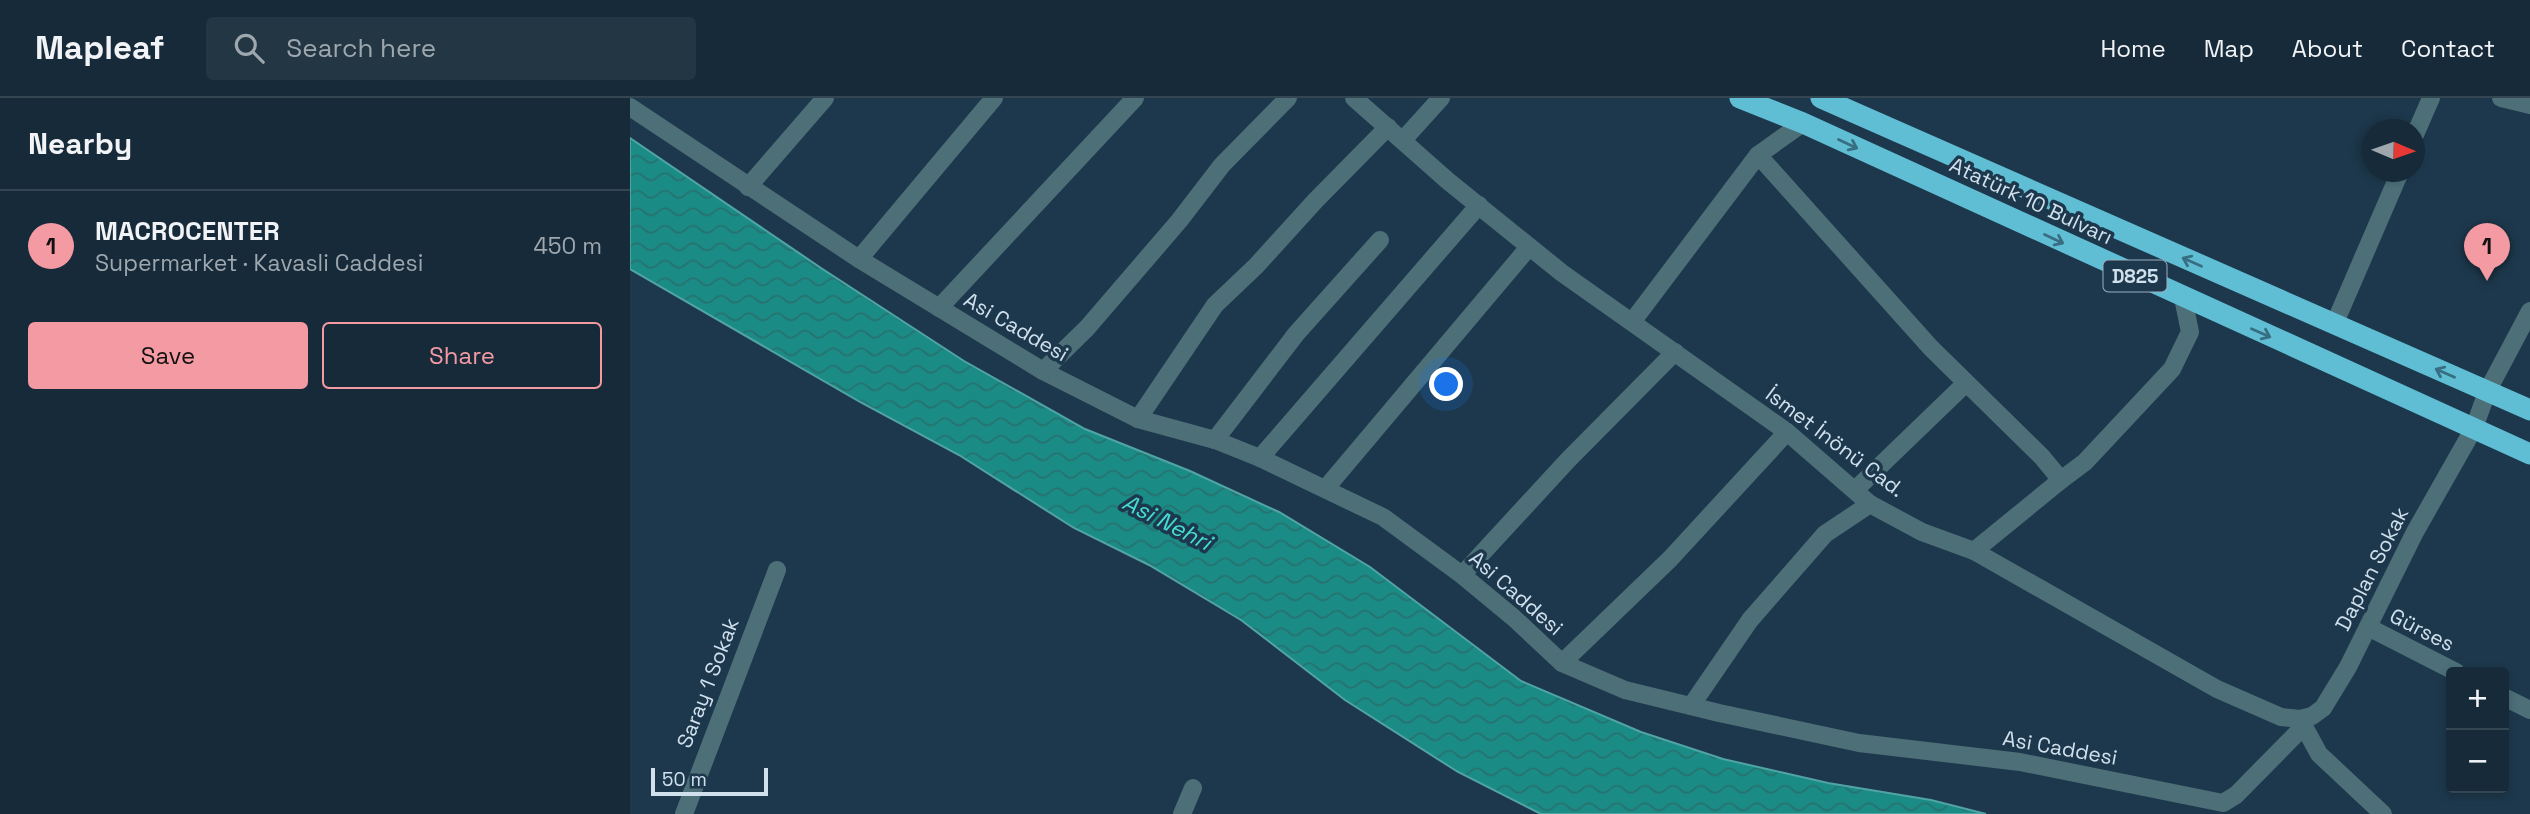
<!DOCTYPE html>
<html lang="en">
<head>
<meta charset="utf-8">
<style>
	:root { --surface:#162a39; --page:#233644; --text:#f1f3f6; --muted:#9ea7ae; --line:#354653; --accent:#f49aa3 }
	body { margin:0; font-family:"Space Grotesk",sans-serif; background:var(--page); color:var(--text) }
	.controls { position:absolute; right:21px; bottom:21px; display:grid; overflow:hidden; border-radius:7px; box-shadow:0 4px 10px #0003 }
	.controls button { width:63px; height:63px; display:grid; place-items:center; padding:0; border:0; border-bottom:2px solid var(--line); background:var(--surface); color:var(--text); font:35px sans-serif }
	.compass { position:absolute; left:1732px; top:21px; width:63px; height:63px; border-radius:50%; background:var(--surface); box-shadow:0 4px 10px #0003; rotate:92deg }
	.scale { position:absolute; left:21px; bottom:18px; width:117px; box-sizing:border-box; padding-left:7px; border:4px solid #d0e0ed; border-top:0; font-size:19px; line-height:24px; white-space:nowrap; color:#d0e0ed; -webkit-text-stroke:5px #1d384c; paint-order:stroke }
	.you { position:absolute; left:817px; top:287px; width:24px; height:24px; margin:-18px; border:5px solid #fff; border-radius:50%; background:#1a73e8; box-shadow:0 0 0 10px #1a73e833 }
	.badge { display:grid; place-items:center; width:46px; height:46px; border-radius:50%; background:var(--accent); color:#111; font-size:23px; font-weight:700 }
	.pin { position:absolute; translate:-50% -58px; filter:drop-shadow(0 2px 4px #0008) }
	.pin::after { content:''; position:absolute; top:37px; width:24px; height:21px; background:inherit; clip-path:polygon(0 0,100% 0,50% 100%) }
	.list { margin:0; padding:0; list-style:none }
	h2 { display:flex; justify-content:space-between; align-items:center; height:91px; margin:0; padding:0 28px; font-size:30px }
	h2 small { font-size:23px; font-weight:400; color:var(--muted) }
	.list li { display:grid; grid-template-columns:46px 1fr auto; gap:21px; align-items:center; box-sizing:border-box; height:112px; padding:0 28px; border-top:2px solid var(--line) }
	.list b { display:block; font-size:26px; white-space:nowrap }
	.list p { margin:0; font-size:23px; white-space:nowrap; color:var(--muted) }
	.list em { font-size:23px; font-style:normal; color:var(--muted) }
	.actions { display:flex; gap:14px; padding:21px 28px }
	.actions a { flex:1; padding:16px 0; border:2px solid var(--accent); border-radius:7px; text-align:center; font-size:24px; color:var(--accent) }
	.actions .main { background:var(--accent); color:#111 }
	.icon { flex:none; width:38px; height:38px; fill:none; stroke:currentColor; stroke-width:2; stroke-linecap:round; stroke-linejoin:round }
	.map { position:relative; flex:none; width:1900px; height:716px; overflow:hidden }
	header { display:flex; align-items:center; gap:42px; box-sizing:border-box; height:98px; padding:0 35px; background:var(--surface); border-bottom:2px solid var(--line) }
	header strong { font-size:33px }
	nav { display:flex; gap:38px; margin-inline-start:auto; font-size:24px }
	.search { width:490px; height:63px; background:var(--page); display:flex; align-items:center; gap:18px; box-sizing:border-box; padding:0 24px; border-radius:7px; color:var(--muted); font-size:26px }
	main { display:flex }
	aside { flex:1; background:var(--surface) }
	.map>svg:first-child { display:block }
	.water { fill:url(#water-waves); stroke:#51a4a4; stroke-width:2 }
	.lines { fill:none; stroke-linecap:round; stroke-linejoin:round }
	.minor { stroke:#4c6f78; stroke-width:18 }
	.highway { stroke:#60bed4; stroke-width:21 }
	.oneway { stroke:#386e82 }
	.labels { text-anchor:middle; stroke-width:7; stroke-linejoin:round; paint-order:stroke }
	.shield { fill:#1d384c; stroke:#9aaebd; stroke-width:2 }
	.shield-label { font-size:19px; font-weight:bold; fill:#d0e0ed }
	.street-label { font-size:21px; fill:#d0e0ed; stroke:#1d384c }
	.water-label { font-size:23px; font-style:italic; fill:#44dbd2; stroke:#1d384c }
</style>
</head>
<body>
<header>
<strong>Mapleaf</strong>
<div class="search"><svg class="icon" aria-label="search" viewBox="0 0 24 24"><circle cx="10" cy="10" r="6"/><path d="M15 15l6 6"/></svg>Search here</div>
<nav><a>Home</a><a>Map</a><a>About</a><a>Contact</a></nav>
</header>
<main>
<aside>
<h2>Nearby<small></small></h2>
<ul class="list">
<li><span class="badge">1</span><div><b>MACROCENTER</b><p>Supermarket · Kavasli Caddesi</p></div><em>450 m</em></li>
</ul>
<div class="actions"><a class="main">Save</a><a>Share</a></div>
</aside>
<div class="map">
<svg width="1900" height="716" viewBox="0 0 1900 716">
	<defs>
		<pattern id="water-waves" width="16" height="10" patternUnits="userSpaceOnUse" patternTransform="scale(1.75)"><rect width="16" height="10" fill="#1a8b85"/><path d="M0 5q4-4 8 0t8 0" fill="none" stroke="#27726f"/></pattern>
	</defs>
	<rect width="100%" height="100%" fill="#1d384c"/>
	<polygon class="water" points="0,40 191,170 334,263 455,331 560,373 649,414 740,469 891,583 1011,634 1093,661 1198,685 1301,702 1356,716 911,716 828,674 715,602 611,522 519,467 444,430 329,357 230,304 0,171"/>
	<g class="lines">
		<g class="minor">
			<polyline points="724,0 818,83 932,175 1157,334 1240,406 1292,434 1344,453 1587,591 1651,619 1670,621 1682,618 1693,610 1718,569 1785,434 1844,330 1857,294 1900,213"/>
			<polyline points="1871,0 1900,7"/>
			<polyline points="0,9 229,161 413,273 508,321 585,342 630,360 753,419 832,477 884,520 932,565 995,592 1089,615 1229,645 1390,664 1593,705 1606,697 1674,628"/>
			<polyline points="1784,39 1801,0"/>
			<polyline points="773,42 811,0"/>
			<polyline points="1128,57 1301,250 1412,359 1431,382 1455,364 1542,271 1560,234 1553,200"/>
			<polyline points="118,89 195,0"/>
			<polyline points="229,161 364,0"/>
			<polyline points="309,210 505,0"/>
			<polyline points="1002,224 1128,57 1173,25"/>
			<polyline points="1704,227 1770,74"/>
			<polyline points="413,273 457,230 549,123 592,67 658,0"/>
			<polyline points="508,321 585,207 626,168 686,102 758,29"/>
			<polyline points="585,342 666,236 750,142"/>
			<polyline points="630,360 849,107"/>
			<polyline points="696,390 899,149"/>
			<polyline points="1225,392 1336,285"/>
			<polyline points="1344,453 1431,382"/>
			<polyline points="832,477 938,362 1045,254"/>
			<polyline points="1738,529 1826,574"/>
			<polyline points="932,565 1040,461 1157,334"/>
			<polyline points="1874,599 1900,612"/>
			<polyline points="1061,608 1120,522 1195,436 1240,406"/>
			<polyline points="1670,621 1689,656 1753,716"/>
			<polyline points="54,716 147,472"/>
			<polyline points="552,716 563,690"/>
		</g>
		<g class="highway">
			<polyline points="1110,0 1173,25 1900,356"/>
			<polyline points="1191,0 1900,312"/>
		</g>
	</g>
	<defs><path id="oneway-shaft" d="M-6 0H5M1.5-3L5.5 0L1.5 3" fill="none" stroke-width="1.6" stroke-linecap="round" stroke-linejoin="round" transform="scale(1.75)"/></defs>
	<g class="oneway">
		<use href="#oneway-shaft" transform="translate(1218 46) rotate(25)"/>
		<use href="#oneway-shaft" transform="translate(1424 141) rotate(25)"/>
		<use href="#oneway-shaft" transform="translate(1562 164) rotate(-156)"/>
		<use href="#oneway-shaft" transform="translate(1631 235) rotate(24)"/>
		<use href="#oneway-shaft" transform="translate(1815 275) rotate(-156)"/>
	</g>
	<g class="labels">
		<rect class="shield" x="1473.5" y="162.5" width="63" height="31" rx="5"/>
		<g class="shield-label">
			<text x="1505" y="185">D825</text>
		</g>
		<g class="street-label">
			<text transform="translate(1401 103) rotate(25)" y="7">Atatürk 10 Bulvarı</text>
			<text transform="translate(386 229) rotate(30)" y="7">Asi Caddesi</text>
			<text transform="translate(1205 344) rotate(37)" y="7">İsmet İnönü Cad.</text>
			<text transform="translate(1742 471) rotate(-63)" y="7">Daplan Sokak</text>
			<text transform="translate(886 495) rotate(41)" y="7">Asi Caddesi</text>
			<text transform="translate(1792 532) rotate(27)" y="7">Gürses</text>
			<text transform="translate(78 585) rotate(-69)" y="7">Saray 1 Sokak</text>
			<text transform="translate(1430 650) rotate(10)" y="7">Asi Caddesi</text>
		</g>
		<g class="water-label">
			<text transform="translate(537 424) rotate(27)" y="8">Asi Nehri</text>
		</g>
	</g>
</svg>
<div class="controls">
<button>+</button>
<button>−</button>
</div>
<svg class="compass" viewBox="-18 -18 36 36"><path d="M0-13l5 13h-10z" fill="#e53935"/><path d="M0 13l5-13h-10z" fill="#9ea7ae"/></svg>
<div class="scale">50 m</div>
<div class="you"></div>
<div class="pin badge" style="left:1857px;top:183px">1</div>
</div>
</main>
</body>
</html>
